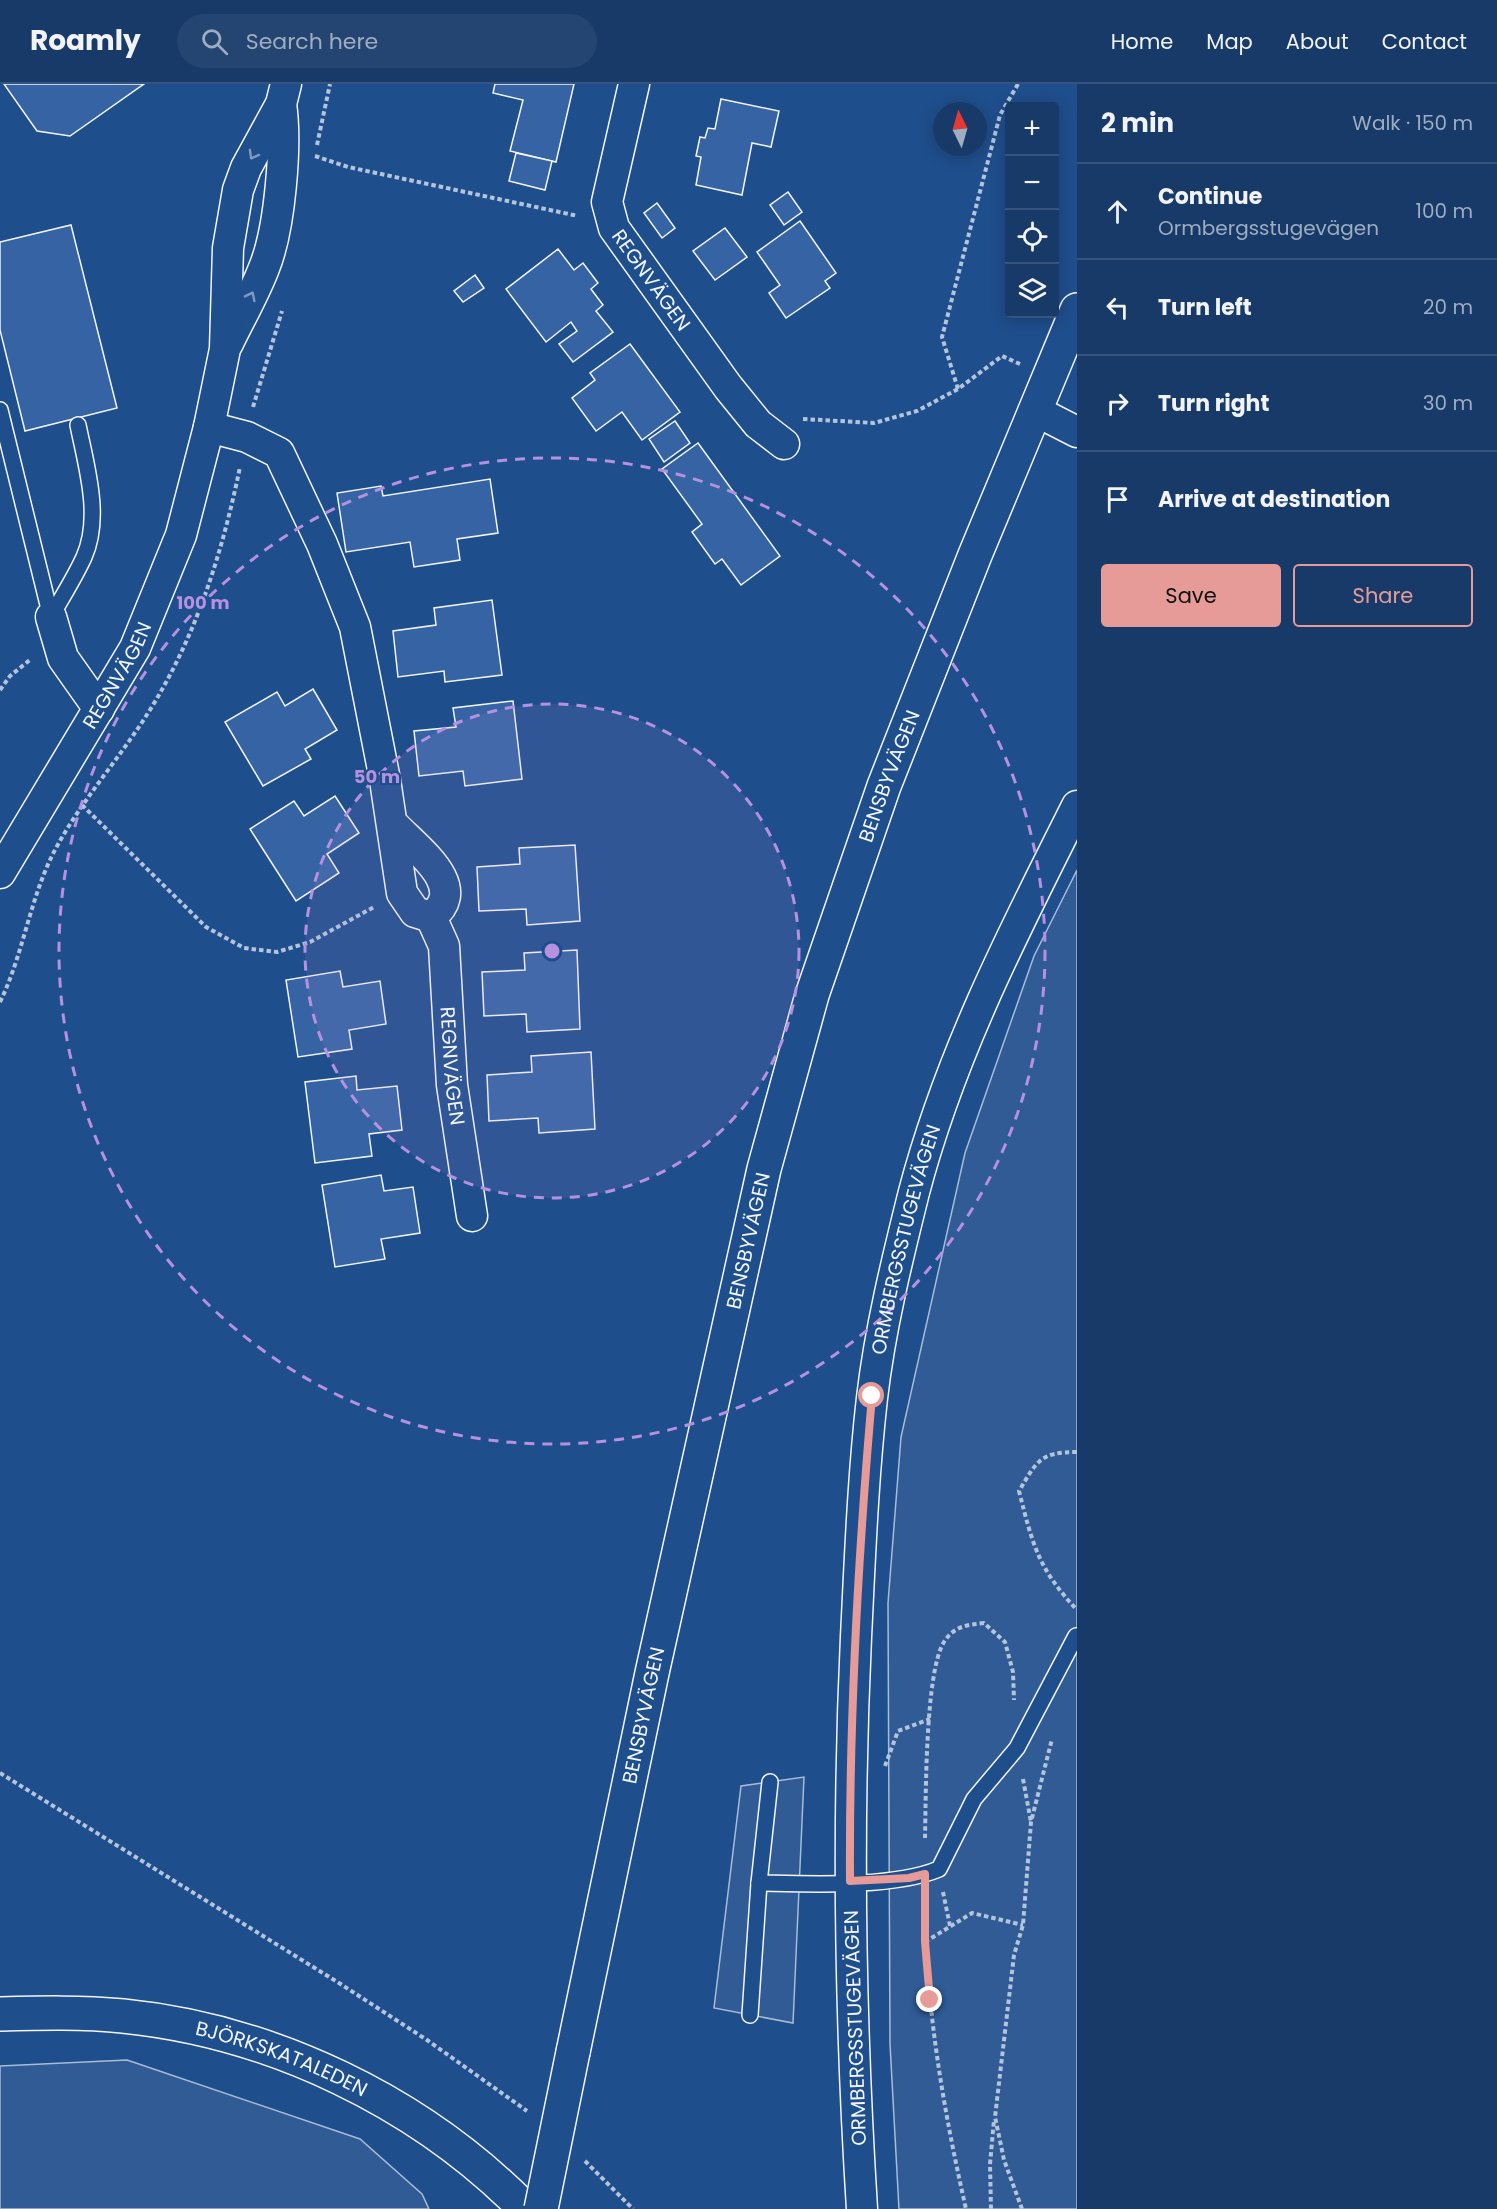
<!DOCTYPE html>
<html lang="en">
<head>
<meta charset="utf-8">
<style>
	:root { --surface:#173a69; --page:#244571; --text:#f1f3f6; --muted:#9eadc0; --line:#36547d; --accent:#e69b98 }
	body { margin:0; font-family:Poppins,sans-serif; background:var(--page); color:var(--text) }
	.controls { position:absolute; right:18px; top:18px; display:grid; overflow:hidden; border-radius:6px; box-shadow:0 3px 15px #0003 }
	.controls button { width:54px; height:54px; display:grid; place-items:center; padding:0; border:0; border-bottom:2px solid var(--line); background:var(--surface); color:var(--text); font:30px sans-serif }
	.compass { position:absolute; left:933px; top:18px; width:54px; height:54px; border-radius:50%; background:var(--surface); box-shadow:0 3px 15px #0003; rotate:355deg }
	.stop { position:absolute; width:18px; height:18px; margin:-14px; border:4px solid #e69b98; border-radius:50%; background:#fff }
	.stop.end { background:#e69b98; border-color:#fff; box-shadow:0 2px 6px #0008 }
	.list { margin:0; padding:0; list-style:none }
	h2 { display:flex; justify-content:space-between; align-items:center; height:78px; margin:0; padding:0 24px; font-size:26px }
	h2 small { font-size:20px; font-weight:400; color:var(--muted) }
	.list li { display:grid; grid-template-columns:39px 1fr auto; gap:18px; align-items:center; box-sizing:border-box; height:96px; padding:0 24px; border-top:2px solid var(--line) }
	.list b { display:block; font-size:22px; white-space:nowrap }
	.list p { margin:0; font-size:20px; white-space:nowrap; color:var(--muted) }
	.list em { font-size:20px; font-style:normal; color:var(--muted) }
	.actions { display:flex; gap:12px; padding:18px 24px }
	.actions a { flex:1; padding:14px 0; border:2px solid var(--accent); border-radius:6px; text-align:center; font-size:21px; color:var(--accent) }
	.actions .main { background:var(--accent); color:#111 }
	.icon { flex:none; width:33px; height:33px; fill:none; stroke:currentColor; stroke-width:2; stroke-linecap:round; stroke-linejoin:round }
	.map { position:relative; flex:none; width:1077px; height:2125px; overflow:hidden }
	header { display:flex; align-items:center; gap:36px; box-sizing:border-box; height:84px; padding:0 30px; background:var(--surface); border-bottom:2px solid var(--line) }
	header strong { font-size:28px }
	nav { display:flex; gap:33px; margin-inline-start:auto; font-size:21px }
	.search { width:420px; height:54px; background:var(--page); display:flex; align-items:center; gap:15px; box-sizing:border-box; padding:0 21px; border-radius:33px; color:var(--muted); font-size:22px }
	main { display:flex }
	aside { flex:1; background:var(--surface) }
	.map>svg:first-child { display:block }
	.built { fill:#305b95; stroke:#a8bbd7; stroke-width:1.5 }
	.building { fill:#3563a3; stroke:#f2f6ff; stroke-width:1.5 }
	.lines { fill:none; stroke-linecap:round; stroke-linejoin:round }
	.service-casing { stroke:#f2f6ff; stroke-width:18 }
	.minor-casing { stroke:#f2f6ff; stroke-width:33 }
	.secondary-casing { stroke:#f2f6ff; stroke-width:36 }
	.path { stroke:#b3c4dc; stroke-width:4; stroke-dasharray:4.5 3; stroke-linecap:butt }
	.service { stroke:#1f4e8c; stroke-width:15 }
	.minor { stroke:#1f4e8c; stroke-width:30 }
	.secondary { stroke:#1f4e8c; stroke-width:33 }
	.secondary-bridge-casing { stroke:#f2f6ff; stroke-width:36; stroke-linecap:butt }
	.secondary-bridge { stroke:#1f4e8c; stroke-width:33 }
	.oneway { stroke:#7e9ac0 }
	.route { stroke:#e69b98; stroke-width:8 }
	.ring { fill:none; stroke:#b691df; stroke-width:3; stroke-dasharray:10 8 }
	.labels { text-anchor:middle; stroke-width:4.5; stroke-linejoin:round; paint-order:stroke }
	.street-label { font-size:20px; fill:#f2f6ff; stroke:#1f4e8c }
	.centre { fill:#b691df; stroke:#1f4e8c; stroke-width:3 }
	.ring-label { font-size:18px; text-anchor:middle; font-weight:bold; fill:#b691df; stroke:#1f4e8c; stroke-width:4.5; stroke-linejoin:round; paint-order:stroke }
</style>
</head>
<body>
<header>
<strong>Roamly</strong>
<div class="search"><svg class="icon" aria-label="search" viewBox="0 0 24 24"><circle cx="10" cy="10" r="6"/><path d="M15 15l6 6"/></svg>Search here</div>
<nav><a>Home</a><a>Map</a><a>About</a><a>Contact</a></nav>
</header>
<main>
<div class="map">
<svg width="1077" height="2125" viewBox="0 0 1077 2125">
	<rect width="100%" height="100%" fill="#1f4e8c"/>
	<g class="built">
		<polygon points="1077,786 1077,2125 899,2125 890,1960 888,1519 901,1353 965,1069 1034,872"/>
		<polygon points="804,1693 793,1939 714,1924 741,1702"/>
		<polygon points="127,1976 360,2055 422,2110 429,2125 0,2125 0,1982"/>
	</g>
	<g class="building">
		<polygon points="4,0 144,0 70,52 37,47"/>
		<polygon points="495,0 574,0 556,78 510,67 523,16 493,9"/>
		<polygon points="721,15 779,27 771,63 752,59 742,111 696,101 701,73 696,72 700,53 705,54 708,44 715,45"/>
		<polygon points="516,69 552,77 545,106 509,97"/>
		<polygon points="788,108 802,128 784,141 770,121"/>
		<polygon points="657,119 675,144 662,154 644,129"/>
		<polygon points="800,137 836,189 825,197 830,204 786,234 769,209 780,201 757,168"/>
		<polygon points="71,141 117,324 25,347 0,246 0,158"/>
		<polygon points="725,144 747,173 715,196 693,167"/>
		<polygon points="558,165 574,186 583,179 598,199 591,205 603,221 596,227 613,248 573,278 559,260 577,247 571,238 546,258 506,205"/>
		<polygon points="475,191 484,204 463,218 454,207"/>
		<polygon points="630,260 680,328 642,356 622,328 596,347 572,314 595,296 590,289"/>
		<polygon points="675,337 690,359 664,378 649,355"/>
		<polygon points="698,359 780,472 741,501 722,475 715,480 692,448 702,440 662,385"/>
		<polygon points="490,395 498,449 457,455 460,476 414,483 410,458 346,468 337,409 381,402 383,412"/>
		<polygon points="492,516 502,591 445,598 444,587 398,593 393,547 436,541 434,524"/>
		<polygon points="313,605 337,646 305,665 311,675 263,702 225,638 277,608 285,622"/>
		<polygon points="513,617 522,695 465,702 463,687 419,692 414,647 456,643 453,624"/>
		<polygon points="335,712 359,749 327,770 339,789 296,817 250,745 294,717 304,732"/>
		<polygon points="575,761 580,837 527,841 526,825 479,827 477,783 520,780 519,764"/>
		<polygon points="577,866 580,945 527,948 526,930 484,932 482,888 525,886 524,869"/>
		<polygon points="340,887 343,903 380,897 386,940 349,946 352,965 298,973 286,896"/>
		<polygon points="591,968 595,1045 539,1049 538,1034 489,1037 487,991 532,988 531,972"/>
		<polygon points="356,992 357,1006 397,1002 402,1046 369,1050 372,1072 315,1079 305,998"/>
		<polygon points="381,1091 384,1107 413,1103 420,1149 381,1155 385,1175 335,1183 322,1101"/>
	</g>
	<g class="lines">
		<g class="service-casing">
			<g id="service">
				<polyline points="0,326 51,533"/>
				<path d="M51 533C62 513 75 493 84 473 102 433 86 381 78 341"/>
				<path d="M770 1698 759 1799C810 1800 893 1804 939 1785L974 1715 1017 1664 1076 1552"/>
				<polyline points="750,1931 759,1799"/>
			</g>
		</g>
		<g class="minor-casing">
			<g id="minor">
				<path id="s1" d="M634 0 607 118 614 144 728 303 758 340 784 360"/>
				<path d="M228 259C240 234 254 210 264 184 280 145 287 61 281 20"/>
				<polyline points="1034,326 1077,348"/>
				<path d="M209 343 247 353 279 369 322 460 355 543 385 696 402 809 415 828 431 833C472 802 413 763 392 739"/>
				<polyline points="51,533 63,574 99,625"/>
				<path id="s2" d="M0 789 135 564 181 451 209 343 225 265 228 164 238 106 246 84 281 20 286 0"/>
				<path id="s3" d="M431 833 444 862 452 1001 472 1132"/>
				<path id="s4" d="M862 2125C850 1934 847 1744 856 1553 860 1473 863 1393 872 1314 880 1245 897 1176 914 1108 950 971 1014 847 1077 722"/>
			</g>
		</g>
		<g class="secondary-casing">
			<g id="secondary">
				<path id="s5" d="M0 1930C41 1929 82 1928 123 1932 272 1947 420 2018 525 2125"/>
				<path id="s6" d="M573 1968 652 1589 764 1085 812 911 884 702 975 471 1077 226"/>
			</g>
		</g>
		<g class="path">
			<polyline points="1018,0 1000,31 942,253 958,305 1002,272 1020,280"/>
			<polyline points="317,61 330,0"/>
			<polyline points="315,72 348,83 578,132"/>
			<polyline points="253,323 282,227"/>
			<polyline points="803,335 874,339 917,327 958,305"/>
			<polyline points="0,606 10,592 31,575"/>
			<polyline points="82,721 206,843 244,864 277,868 310,858 374,823"/>
			<path d="M0 918C24 869 30 812 56 764 82 716 119 675 148 629 196 553 222 470 240 383"/>
			<path d="M1077 1368C1040 1368 1037 1377 1019 1407 1033 1462 1038 1484 1077 1526"/>
			<polyline points="885,1682 898,1647 930,1635"/>
			<polyline points="0,1689 339,1899 427,1956 527,2027"/>
			<polyline points="1023,1695 1031,1738"/>
			<path d="M925 1754C926 1714 925 1588 944 1558 954 1542 967 1541 984 1539L1005 1558 1013 1588 1014 1616"/>
			<polyline points="943,1808 950,1842"/>
			<path d="M925 1815C925 1919 943 2024 966 2125"/>
			<polyline points="925,1858 972,1829 1023,1841"/>
			<polyline points="585,2077 633,2125"/>
			<polyline points="991,2125 990,2080 994,2036"/>
			<polyline points="1022,2125 1004,2076 995,2033 1014,1871 1023,1841 1031,1738 1052,1655"/>
		</g>
		<use href="#service" class="service"/>
		<use href="#minor" class="minor"/>
		<use href="#secondary" class="secondary"/>
		<g class="secondary-bridge-casing">
			<polyline id="secondary-bridge" points="541,2125 573,1968"/>
		</g>
		<use href="#secondary-bridge" class="secondary-bridge"/>
	</g>
	<defs><path id="oneway-chevron" d="M-2-3.5L2.5 0L-2 3.5" fill="none" stroke-width="1.6" stroke-linecap="round" stroke-linejoin="round" transform="scale(1.5)"/></defs>
	<g class="oneway">
		<use href="#oneway-chevron" transform="translate(253 71) rotate(119)"/>
		<use href="#oneway-chevron" transform="translate(251 212) rotate(-64)"/>
	</g>
	<g class="lines">
		<path class="route" d="M872 1312C858 1473 849 1635 850 1797L909 1794 925 1790V1858L930 1916"/>
	</g>
	<circle cx="552" cy="867" r="247" fill="#b691df" fill-opacity=".12"/>
	<g class="ring">
		<circle cx="552" cy="867" r="247"/>
		<circle cx="552" cy="867" r="493"/>
	</g>
	<g class="labels">
		<g class="street-label">
			<text dy="7" stroke="none"><textPath href="#s1" startOffset="212">REGNVÄGEN</textPath></text>
			<text dy="7" stroke="none"><textPath href="#s2" startOffset="230">REGNVÄGEN</textPath></text>
			<text dy="7" stroke="none"><textPath href="#s6" startOffset="1316">BENSBYVÄGEN</textPath></text>
			<text dy="7" stroke="none"><textPath href="#s3" startOffset="152">REGNVÄGEN</textPath></text>
			<text dy="7" stroke="none"><textPath href="#s4" startOffset="974">ORMBERGSSTUGEVÄGEN</textPath></text>
			<text dy="7" stroke="none"><textPath href="#s6" startOffset="830">BENSBYVÄGEN</textPath></text>
			<text dy="7" stroke="none"><textPath href="#s6" startOffset="344">BENSBYVÄGEN</textPath></text>
			<text transform="translate(855 1944) rotate(-92)" y="7">ORMBERGSSTUGEVÄGEN</text>
			<text dy="7" stroke="none"><textPath href="#s5" startOffset="288">BJÖRKSKATALEDEN</textPath></text>
		</g>
	</g>
	<circle cx="552" cy="867" r="9" class="centre"/>
	<g class="ring-label">
		<text x="203" y="525">100 m</text>
		<text x="377" y="699">50 m</text>
	</g>
</svg>
<div class="controls">
<button>+</button>
<button>−</button>
<button><svg class="icon" aria-label="locate" viewBox="0 0 24 24"><circle cx="12" cy="12" r="6"/><path d="M12 2v4M12 18v4M2 12h4M18 12h4"/></svg></button>
<button><svg class="icon" aria-label="layers" viewBox="0 0 24 24"><path d="M12 4l9 5-9 5-9-5zM3 14l9 5 9-5"/></svg></button>
</div>
<svg class="compass" viewBox="-18 -18 36 36"><path d="M0-13l5 13h-10z" fill="#e53935"/><path d="M0 13l5-13h-10z" fill="#9eadc0"/></svg>
<div class="stop" style="left:872px;top:1312px"></div>
<div class="stop end" style="left:930px;top:1916px"></div>
</div>
<aside>
<h2>2 min<small>Walk · 150 m</small></h2>
<ul class="list">
<li><svg class="icon" aria-label="ahead" viewBox="0 0 24 24"><path d="M12 20V5M6 11l6-6 6 6"/></svg><div><b>Continue</b><p>Ormbergsstugevägen</p></div><em>100 m</em></li>
<li><svg class="icon" aria-label="left" viewBox="0 0 24 24"><path d="M17 20v-9H6M10 6l-5 5 5 5"/></svg><div><b>Turn left</b></div><em>20 m</em></li>
<li><svg class="icon" aria-label="right" viewBox="0 0 24 24"><path d="M7 20v-9h11M14 6l5 5-5 5"/></svg><div><b>Turn right</b></div><em>30 m</em></li>
<li><svg class="icon" aria-label="arrive" viewBox="0 0 24 24"><path d="M6 21V4h12l-3 4 3 4H6"/></svg><div><b>Arrive at destination</b></div></li>
</ul>
<div class="actions"><a class="main">Save</a><a>Share</a></div>
</aside>
</main>
</body>
</html>
